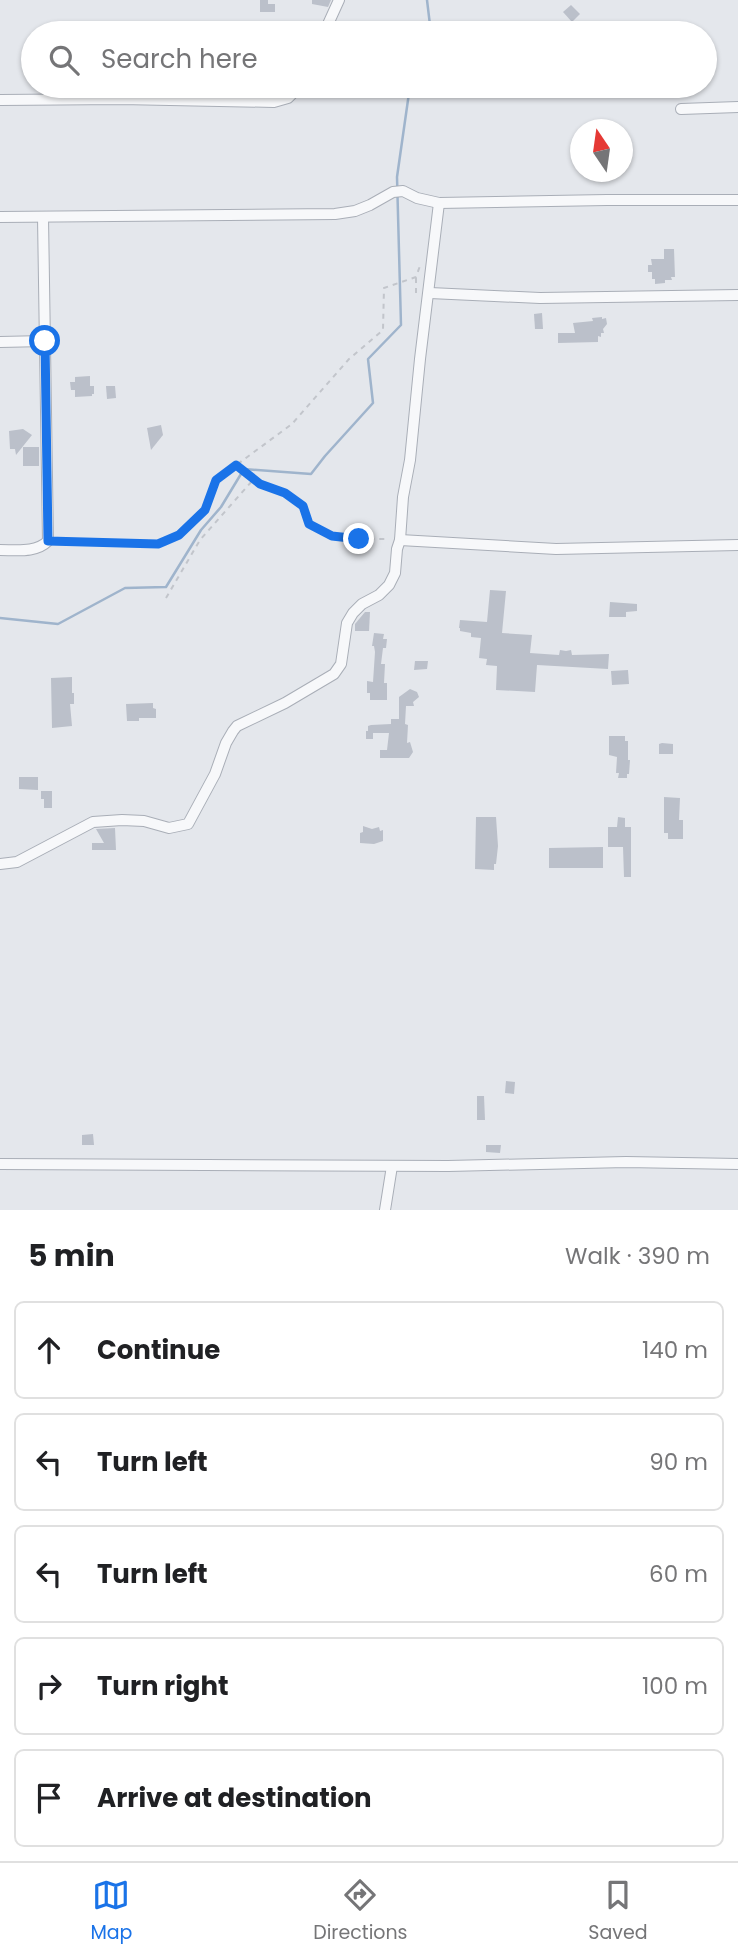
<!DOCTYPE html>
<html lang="en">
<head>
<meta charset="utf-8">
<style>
	:root { --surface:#fff; --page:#f6f6f6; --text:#202124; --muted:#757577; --line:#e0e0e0; --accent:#1a73e8 }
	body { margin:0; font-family:Poppins,sans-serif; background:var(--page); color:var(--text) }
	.compass { position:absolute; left:570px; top:119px; width:63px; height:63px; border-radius:50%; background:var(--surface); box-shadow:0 2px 5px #0004; rotate:347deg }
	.stop { position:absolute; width:21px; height:21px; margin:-16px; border:5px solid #1a73e8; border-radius:50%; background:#fff }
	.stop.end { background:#1a73e8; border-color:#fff; box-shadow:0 2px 7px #0008 }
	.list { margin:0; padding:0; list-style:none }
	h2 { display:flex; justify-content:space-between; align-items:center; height:91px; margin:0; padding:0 28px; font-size:30px }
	h2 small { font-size:23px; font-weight:400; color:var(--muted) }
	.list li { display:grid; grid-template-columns:46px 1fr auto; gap:21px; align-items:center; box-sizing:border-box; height:98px; margin:0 14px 14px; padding:0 14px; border:2px solid var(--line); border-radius:10px }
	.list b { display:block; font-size:26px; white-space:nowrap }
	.list em { font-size:23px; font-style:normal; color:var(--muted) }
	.icon { flex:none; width:38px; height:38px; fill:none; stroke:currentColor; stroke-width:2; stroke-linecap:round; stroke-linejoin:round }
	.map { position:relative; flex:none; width:738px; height:1210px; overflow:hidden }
	.search { position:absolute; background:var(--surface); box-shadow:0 2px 5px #0004; left:21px; right:21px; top:21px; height:77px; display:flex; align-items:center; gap:18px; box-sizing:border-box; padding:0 24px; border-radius:38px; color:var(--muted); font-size:26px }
	.sheet { height:651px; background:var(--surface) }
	nav { display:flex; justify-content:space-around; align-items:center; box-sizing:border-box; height:98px; border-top:2px solid var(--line); background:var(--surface); font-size:19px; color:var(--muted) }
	nav a { display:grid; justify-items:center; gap:4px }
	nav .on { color:var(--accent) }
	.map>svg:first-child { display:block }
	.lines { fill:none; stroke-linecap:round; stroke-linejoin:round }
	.stream { stroke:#9fb4cc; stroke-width:2.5 }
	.building { fill:#bbc0ca }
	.street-casing { stroke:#a9aeb7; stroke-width:12 }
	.path { stroke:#c2c5cb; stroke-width:2; stroke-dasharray:5 5; stroke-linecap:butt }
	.street { stroke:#f7f8fa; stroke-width:10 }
	.route { stroke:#1a73e8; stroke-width:9 }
</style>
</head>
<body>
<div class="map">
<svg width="738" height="1210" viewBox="0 0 738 1210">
	<rect width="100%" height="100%" fill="#e4e7ec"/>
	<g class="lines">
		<g class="stream">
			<polyline points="427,33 430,25 427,0"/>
			<polyline points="0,618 58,624 125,588 166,587 201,530 221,507 244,469 311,474 325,456 373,403 368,359 401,325 397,177 410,86"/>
		</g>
	</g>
	<g class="building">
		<polygon points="260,0 268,0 268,4 275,4 275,12 260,12"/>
		<polygon points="312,0 331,0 328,7 312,4"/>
		<polygon points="571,5 580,14 572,22 563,12"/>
		<polygon points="298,23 307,24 307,25 309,26 309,33 297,33"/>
		<polygon points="664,249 674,249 675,277 671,277 672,280 665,280 665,283 655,284 655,279 652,279 652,272 648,272 648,265 652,265 651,259 664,259"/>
		<polygon points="542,313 543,329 535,329 534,314"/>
		<polygon points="602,317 602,319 606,318 607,324 603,329 604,333 601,333 601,337 598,336 598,342 558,343 558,333 575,333 573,323 593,321 592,318"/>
		<polygon points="90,376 90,386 94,386 94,394 92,394 92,396 75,397 75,390 71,390 70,382 75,382 75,377"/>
		<polygon points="106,386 115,386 116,398 107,399"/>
		<polygon points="161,425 163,435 151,450 147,428"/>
		<polygon points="23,429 32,435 16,455 15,449 10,449 9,431"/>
		<rect x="23" y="447" width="16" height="19"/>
		<polygon points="490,590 506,591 502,633 532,635 530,653 559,655 560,650 566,651 571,650 572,655 609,654 608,669 537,665 535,692 496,690 497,666 486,665 487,659 479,658 481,638 471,637 471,633 460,631 460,628 459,628 460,620 487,622"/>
		<polygon points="610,602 637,604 637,611 626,612 626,617 609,617"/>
		<polygon points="365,612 370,612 369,631 355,631 355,624"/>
		<polygon points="374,633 384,634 383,639 387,639 386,648 383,648 381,664 385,664 384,683 387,683 387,700 370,700 370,693 367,693 367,681 373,682 375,652 374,646 372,646"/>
		<polygon points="415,661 428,661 427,669 414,670"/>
		<polygon points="628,670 629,684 612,685 611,671"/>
		<polygon points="72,677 72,693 74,693 74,704 70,704 72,726 52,728 51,678"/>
		<polygon points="410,689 417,692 419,697 413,702 414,706 406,706 405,724 408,725 407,743 410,742 413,752 409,758 380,758 380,750 387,750 389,733 373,733 373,739 366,739 366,731 368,731 368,726 371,725 391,724 391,719 399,719 399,697"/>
		<polygon points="153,703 153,708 156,709 156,718 139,718 139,721 127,721 126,704"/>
		<polygon points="609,736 625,736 625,741 628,741 628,760 630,760 629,774 627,774 627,778 618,778 619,773 616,773 617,757 609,755"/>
		<polygon points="662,743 673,744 673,754 659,754 659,744"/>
		<polygon points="19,777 38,777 38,790 19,789"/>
		<polygon points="41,791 52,791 52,808 44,808 44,799 41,799"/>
		<polygon points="664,797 680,798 679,820 683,820 683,839 668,839 668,833 664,833"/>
		<polygon points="476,817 496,817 498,846 496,864 494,864 494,870 475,869"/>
		<polygon points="618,817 625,818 625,827 631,827 631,877 624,877 623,847 608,847 608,827 617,827"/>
		<polygon points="363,826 372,829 379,827 380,831 383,830 383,841 374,844 360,843 360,833 363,832"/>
		<polygon points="115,828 116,850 92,850 92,843 104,843 96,829"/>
		<polygon points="603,847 603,868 549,868 549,848"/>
		<polygon points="506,1081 515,1082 514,1094 505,1093"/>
		<polygon points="477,1096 484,1096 485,1120 477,1120"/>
		<polygon points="93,1134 94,1145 82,1145 82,1135"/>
		<polygon points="486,1145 501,1145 500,1153 486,1152"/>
	</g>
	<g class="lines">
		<g class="street-casing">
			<g id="street">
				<polyline points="324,33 339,0"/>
				<polyline points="0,100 121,99 274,102 288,98 300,86"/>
				<polyline points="681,109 738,107"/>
				<polyline points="0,217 335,214 355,211 370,205 393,192 403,191 417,198 439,203 607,200 738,200"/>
				<polyline points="430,293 540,298 738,295"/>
				<polyline points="0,342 45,341"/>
				<polyline points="400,540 556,549 738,545"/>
				<path d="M0 550C17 550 36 553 48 541L43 217"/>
				<polyline points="0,864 17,862 93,822 122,820 144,821 169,828 188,824 215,774 226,743 233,731 237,726 285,703 334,674 341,664 347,623 353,613 362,604 379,595 389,585 395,573 397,549 400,540 403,497 410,460 420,359 439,203"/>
				<polyline points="0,1164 448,1166 626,1162 738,1164"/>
				<polyline points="385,1210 392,1166"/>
			</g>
		</g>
		<g class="path">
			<polyline points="416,293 416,278"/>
			<polyline points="237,466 260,483 285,493 303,506 309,524 333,536 359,539 389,539"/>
			<polyline points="56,541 157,544 179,535 206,510 216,480 292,424 349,359 383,330 384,288 416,277 421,263"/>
			<polyline points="166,598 200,540 253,480"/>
		</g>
		<use href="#street" class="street"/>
	</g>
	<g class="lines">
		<polyline class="route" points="45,341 48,541 158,544 179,535 205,510 216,480 236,465 260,484 285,493 303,506 309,524 332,536 359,539"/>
	</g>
</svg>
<svg class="compass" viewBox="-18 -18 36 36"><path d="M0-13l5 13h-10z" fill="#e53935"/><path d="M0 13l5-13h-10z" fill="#757577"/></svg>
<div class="stop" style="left:45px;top:341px"></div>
<div class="stop end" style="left:359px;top:539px"></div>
<div class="search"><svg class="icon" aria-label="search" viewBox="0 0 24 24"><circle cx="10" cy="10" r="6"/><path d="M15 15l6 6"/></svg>Search here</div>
</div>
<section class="sheet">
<h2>5 min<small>Walk · 390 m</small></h2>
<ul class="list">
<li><svg class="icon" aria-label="ahead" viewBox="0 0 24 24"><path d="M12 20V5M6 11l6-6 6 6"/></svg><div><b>Continue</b></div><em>140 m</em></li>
<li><svg class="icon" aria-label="left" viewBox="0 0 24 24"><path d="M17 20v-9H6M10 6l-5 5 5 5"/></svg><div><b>Turn left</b></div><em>90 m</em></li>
<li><svg class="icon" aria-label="left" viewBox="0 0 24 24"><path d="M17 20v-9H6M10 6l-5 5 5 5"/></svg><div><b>Turn left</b></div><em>60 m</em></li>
<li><svg class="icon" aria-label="right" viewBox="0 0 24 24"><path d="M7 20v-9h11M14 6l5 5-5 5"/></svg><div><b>Turn right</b></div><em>100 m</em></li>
<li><svg class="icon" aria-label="arrive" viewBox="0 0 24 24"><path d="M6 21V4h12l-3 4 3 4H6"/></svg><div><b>Arrive at destination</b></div></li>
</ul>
</section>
<nav>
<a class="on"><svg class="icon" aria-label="map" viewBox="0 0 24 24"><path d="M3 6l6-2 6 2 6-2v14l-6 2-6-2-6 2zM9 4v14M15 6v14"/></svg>Map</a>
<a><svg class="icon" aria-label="directions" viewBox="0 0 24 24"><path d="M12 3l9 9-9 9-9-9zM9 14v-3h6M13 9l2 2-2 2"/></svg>Directions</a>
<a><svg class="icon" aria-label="saved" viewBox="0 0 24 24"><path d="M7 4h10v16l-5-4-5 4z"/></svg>Saved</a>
</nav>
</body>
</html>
